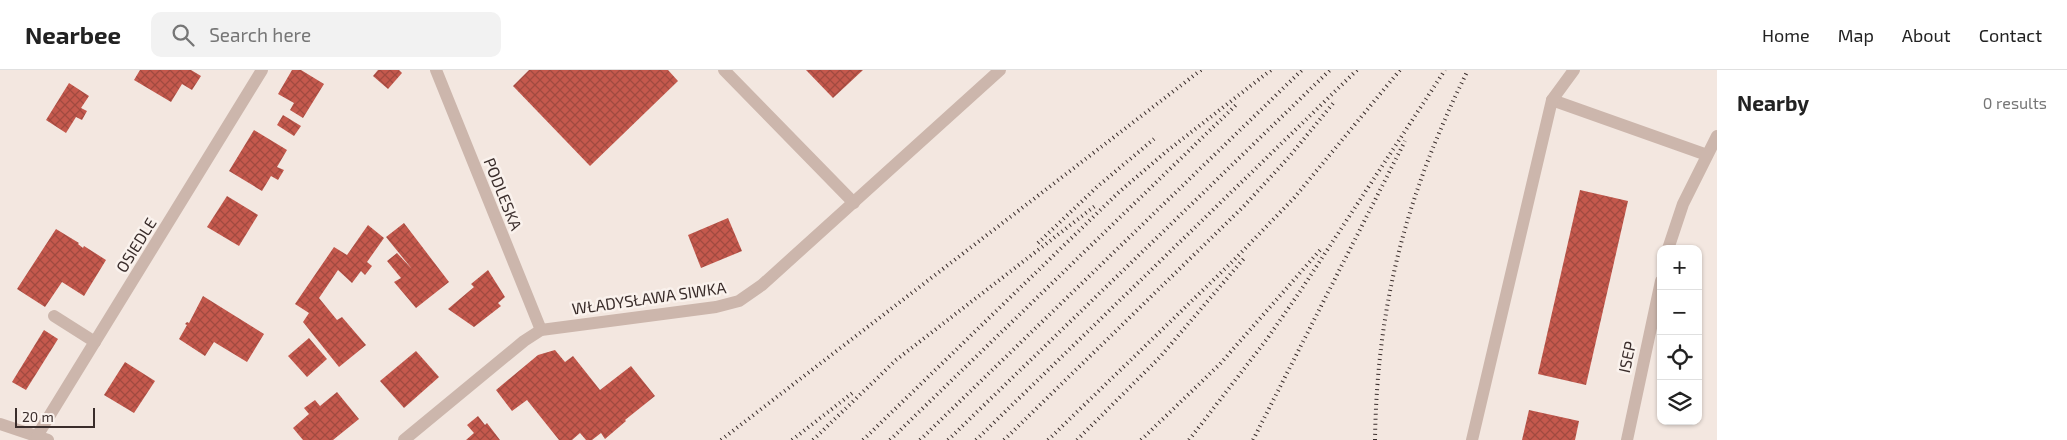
<!DOCTYPE html>
<html lang="en">
<head>
<meta charset="utf-8">
<style>
	:root { --surface:#fff; --page:#f2f2f2; --text:#222; --muted:#767676; --line:#e0e0e0 }
	body { margin:0; font-family:"Exo 2",sans-serif; background:var(--page); color:var(--text) }
	.controls { position:absolute; right:15px; bottom:15px; display:grid; overflow:hidden; border-radius:10px; box-shadow:0 1px 4px #0004 }
	.controls button { width:45px; height:45px; display:grid; place-items:center; padding:0; border:0; border-bottom:1px solid var(--line); background:var(--surface); color:var(--text); font:25px sans-serif }
	.scale { position:absolute; left:15px; bottom:12px; width:80px; box-sizing:border-box; padding-left:5px; border:2px solid #3a2d2b; border-top:0; font-size:14px; line-height:18px; white-space:nowrap; color:#3a2d2b; -webkit-text-stroke:4px #faf2ed; paint-order:stroke }
	.list { margin:0; padding:0; list-style:none }
	h2 { display:flex; justify-content:space-between; align-items:center; height:65px; margin:0; padding:0 20px; font-size:21px }
	h2 small { font-size:16px; font-weight:400; color:var(--muted) }
	.icon { flex:none; width:28px; height:28px; fill:none; stroke:currentColor; stroke-width:2; stroke-linecap:round; stroke-linejoin:round }
	.map { position:relative; flex:none; width:1717px; height:370px; overflow:hidden }
	header { display:flex; align-items:center; gap:30px; box-sizing:border-box; height:70px; padding:0 25px; background:var(--surface); border-bottom:1px solid var(--line) }
	header strong { font-size:24px }
	nav { display:flex; gap:28px; margin-inline-start:auto; font-size:18px }
	.search { width:350px; height:45px; background:var(--page); display:flex; align-items:center; gap:12px; box-sizing:border-box; padding:0 18px; border-radius:10px; color:var(--muted); font-size:19px }
	main { display:flex }
	aside { flex:1; background:var(--surface) }
	.map>svg:first-child { display:block }
	.building { fill:url(#building-cross-hatch) }
	.lines { fill:none; stroke-linecap:round; stroke-linejoin:round }
	.minor { stroke:#ccb6ac; stroke-width:12 }
	.rail { stroke:#3a2d2b; stroke-width:4; stroke-dasharray:1 4; stroke-linecap:butt }
	.labels { text-anchor:middle; stroke-width:5; stroke-linejoin:round; paint-order:stroke }
	.street-label { font-size:16px; fill:#3a2d2b; stroke:#faf2ed }
</style>
</head>
<body>
<header>
<strong>Nearbee</strong>
<div class="search"><svg class="icon" aria-label="search" viewBox="0 0 24 24"><circle cx="10" cy="10" r="6"/><path d="M15 15l6 6"/></svg>Search here</div>
<nav><a>Home</a><a>Map</a><a>About</a><a>Contact</a></nav>
</header>
<main>
<div class="map">
<svg width="1717" height="370" viewBox="0 0 1717 370">
	<defs>
		<pattern id="building-cross-hatch" width="8" height="8" patternUnits="userSpaceOnUse" patternTransform="scale(1.25)"><rect width="8" height="8" fill="#c5594d"/><path d="M0 0l8 8M0 8l8-8" fill="none" stroke="#a14a40"/></pattern>
	</defs>
	<rect width="100%" height="100%" fill="#f3e7e0"/>
	<g class="building">
		<polygon points="140,0 191,0 201,6 192,20 182,14 171,32 134,10"/>
		<polygon points="292,0 301,0 324,14 303,48 290,40 294,33 278,24"/>
		<polygon points="378,0 399,0 402,3 388,19 373,6"/>
		<polygon points="529,0 668,0 678,11 590,96 513,16"/>
		<polygon points="806,0 863,0 833,28"/>
		<polygon points="69,13 89,26 81,38 87,41 82,50 76,47 66,63 46,50"/>
		<polygon points="283,45 301,56 294,66 277,55"/>
		<polygon points="254,60 287,80 277,97 284,100 278,110 271,106 262,121 229,101"/>
		<polygon points="1580,120 1628,131 1586,315 1538,304"/>
		<polygon points="227,126 258,145 239,176 207,157"/>
		<polygon points="728,148 742,181 701,198 688,165"/>
		<polygon points="404,153 449,212 416,238 394,212 401,208 387,191 397,183 412,199 386,167"/>
		<polygon points="368,155 384,168 367,192 372,196 365,205 361,201 352,213 338,200 319,228 337,250 342,247 366,275 339,297 303,252 309,243 295,234 334,177 347,185"/>
		<polygon points="56,159 79,173 78,174 83,178 84,176 106,190 84,226 62,212 45,237 17,219"/>
		<polygon points="488,200 505,227 498,233 501,236 474,257 448,239 474,217 471,214"/>
		<polygon points="203,226 264,264 247,292 214,272 205,286 179,269 187,255 185,254 187,252 189,253"/>
		<polygon points="44,260 58,269 26,320 12,312"/>
		<polygon points="309,268 327,289 307,307 288,286"/>
		<polygon points="555,280 565,292 573,286 600,320 631,296 655,326 625,350 626,351 605,369 601,363 592,370 586,370 580,363 572,370 559,370 527,330 512,341 496,320 538,285"/>
		<polygon points="416,281 439,307 404,338 380,311"/>
		<polygon points="125,292 155,311 134,343 104,325"/>
		<polygon points="337,322 359,349 333,370 303,370 293,358 309,344 304,338 315,330 320,336"/>
		<polygon points="1529,340 1579,351 1575,370 1522,370"/>
		<polygon points="478,346 485,355 487,353 500,370 466,370 474,363 467,355"/>
	</g>
	<g class="lines">
		<g class="minor">
			<polyline points="436,0 541,260"/>
			<polyline points="724,0 854,133"/>
			<polyline points="1552,30 1707,85"/>
			<polyline points="1668,179 1683,134 1717,66"/>
			<polyline points="54,246 95,272"/>
			<polyline points="0,354 48,370"/>
			<polyline points="37,366 262,0"/>
			<polyline points="404,370 524,271 541,260 716,237 739,231 762,215 1000,0"/>
			<polyline points="1472,370 1552,30 1574,0"/>
			<polyline points="1627,370 1661,211"/>
		</g>
		<g class="rail">
			<polyline points="1038,173 1098,116 1154,69"/>
			<polyline points="721,370 1201,0"/>
			<polyline points="792,370 855,321"/>
			<polyline points="813,370 896,290 1095,136"/>
			<polyline points="863,370 1119,122 1167,81 1271,0"/>
			<polyline points="890,370 1237,34"/>
			<polyline points="920,370 1302,0"/>
			<polyline points="948,370 1330,0"/>
			<polyline points="976,370 1357,0"/>
			<polyline points="1004,370 1244,136 1289,87 1335,31"/>
			<polyline points="1048,370 1233,191 1294,128 1400,0"/>
			<polyline points="1077,370 1160,287 1246,186"/>
			<polyline points="1141,370 1220,294 1321,179"/>
			<polyline points="1189,370 1267,269 1301,220 1445,0"/>
			<polyline points="1253,370 1405,71"/>
			<path d="M1375 370C1377 233 1407 123 1468 0"/>
		</g>
	</g>
	<g class="labels">
		<g class="street-label">
			<text transform="translate(503 124) rotate(68)" y="6">PODLESKA</text>
			<text transform="translate(136 175) rotate(-58)" y="6">OSIEDLE</text>
			<text transform="translate(649 228) rotate(-8)" y="6">WŁADYSŁAWA SIWKA</text>
			<text transform="translate(1627 287) rotate(-78)" y="6">ISEP</text>
		</g>
	</g>
</svg>
<div class="controls">
<button>+</button>
<button>−</button>
<button><svg class="icon" aria-label="locate" viewBox="0 0 24 24"><circle cx="12" cy="12" r="6"/><path d="M12 2v4M12 18v4M2 12h4M18 12h4"/></svg></button>
<button><svg class="icon" aria-label="layers" viewBox="0 0 24 24"><path d="M12 4l9 5-9 5-9-5zM3 14l9 5 9-5"/></svg></button>
</div>
<div class="scale">20 m</div>
</div>
<aside>
<h2>Nearby<small>0 results</small></h2>
<ul class="list">
</ul>
</aside>
</main>
</body>
</html>
